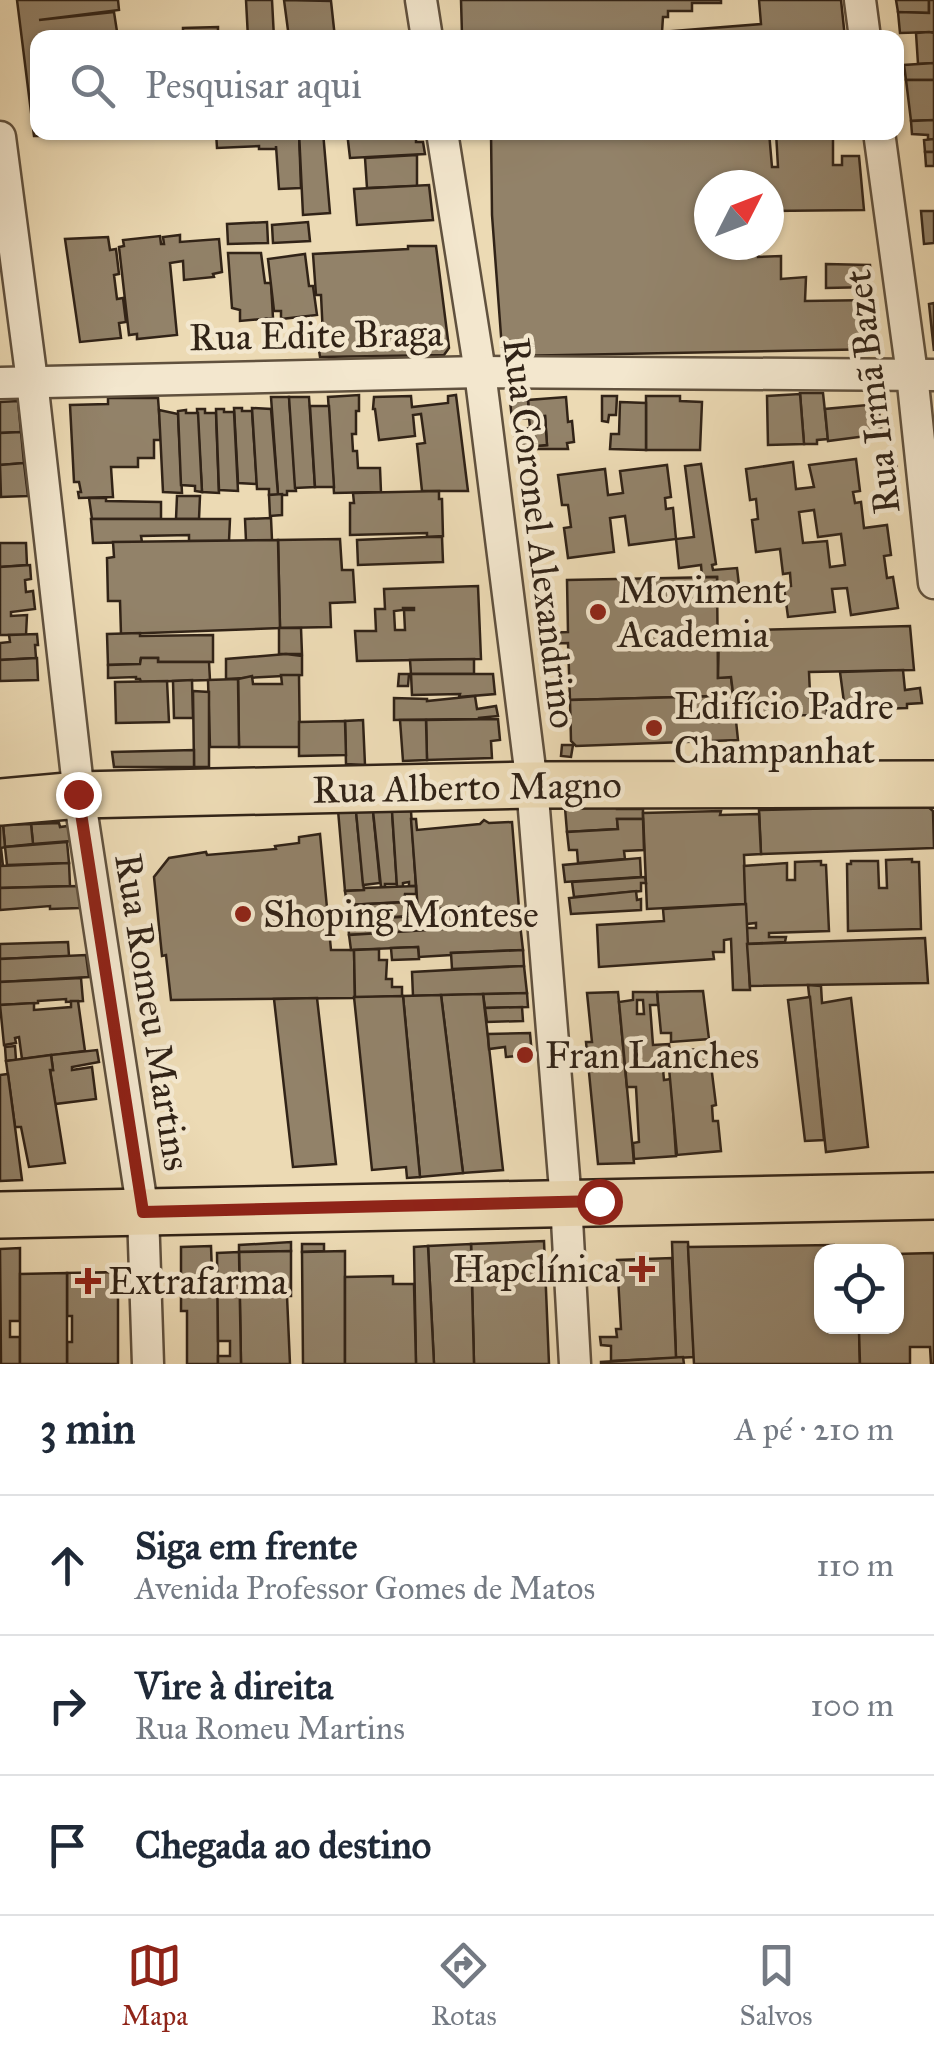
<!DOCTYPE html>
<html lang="pt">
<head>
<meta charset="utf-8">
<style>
	:root { --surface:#fff; --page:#f2f2f3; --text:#1f2937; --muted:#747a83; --line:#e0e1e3; --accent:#8f2418 }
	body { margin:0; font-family:"IM FELL Great Primer",serif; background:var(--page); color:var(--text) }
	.controls { position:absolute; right:30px; bottom:30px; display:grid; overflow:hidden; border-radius:20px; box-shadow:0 2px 8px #0004 }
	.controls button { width:90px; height:90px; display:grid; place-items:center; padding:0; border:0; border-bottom:2px solid var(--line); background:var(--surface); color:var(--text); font:50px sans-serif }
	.compass { position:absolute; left:694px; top:170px; width:90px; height:90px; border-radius:50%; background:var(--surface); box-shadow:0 2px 8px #0004; rotate:48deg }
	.stop { position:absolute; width:30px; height:30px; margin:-22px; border:8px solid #8f2418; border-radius:50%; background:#fff }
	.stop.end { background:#8f2418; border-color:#fff; box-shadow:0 2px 10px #0008 }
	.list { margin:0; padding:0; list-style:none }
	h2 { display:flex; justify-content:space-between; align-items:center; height:130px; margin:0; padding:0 40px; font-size:42px }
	h2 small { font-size:32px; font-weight:400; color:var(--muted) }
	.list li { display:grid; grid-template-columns:65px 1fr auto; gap:30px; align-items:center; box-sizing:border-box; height:140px; padding:0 40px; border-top:2px solid var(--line) }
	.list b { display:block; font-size:38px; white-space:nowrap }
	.list p { margin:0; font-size:32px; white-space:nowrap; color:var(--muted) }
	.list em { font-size:32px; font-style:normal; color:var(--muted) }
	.icon { flex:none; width:55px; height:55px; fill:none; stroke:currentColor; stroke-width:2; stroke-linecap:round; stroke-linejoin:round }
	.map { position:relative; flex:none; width:934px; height:1364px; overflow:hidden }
	.search { position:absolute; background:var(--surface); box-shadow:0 2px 8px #0004; left:30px; right:30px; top:30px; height:110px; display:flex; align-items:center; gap:25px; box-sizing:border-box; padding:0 35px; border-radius:20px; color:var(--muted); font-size:38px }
	.sheet { height:550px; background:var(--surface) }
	nav { display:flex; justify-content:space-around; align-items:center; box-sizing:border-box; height:140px; border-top:2px solid var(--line); background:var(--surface); font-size:28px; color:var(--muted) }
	nav a { display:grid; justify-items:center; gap:5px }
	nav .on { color:var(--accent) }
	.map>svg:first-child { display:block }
	.building { fill:#928269; stroke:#312317; stroke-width:2.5; fill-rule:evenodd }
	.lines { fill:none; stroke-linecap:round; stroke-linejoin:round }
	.street-casing { stroke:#60513e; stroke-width:35 }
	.primary-casing { stroke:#312317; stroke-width:50 }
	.street { stroke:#f3e7ce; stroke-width:30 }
	.primary { stroke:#ecdab4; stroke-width:45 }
	.route { stroke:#8f2418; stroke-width:12 }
	.poi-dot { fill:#8f2418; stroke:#f3e7ce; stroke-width:4 }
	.labels { text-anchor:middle; stroke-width:9; stroke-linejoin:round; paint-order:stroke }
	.street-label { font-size:38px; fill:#312317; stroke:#f3e7ce }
	.poi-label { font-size:38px; fill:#312317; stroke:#f3e7ce; text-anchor:start }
</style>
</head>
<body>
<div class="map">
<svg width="934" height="1364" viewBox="0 0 934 1364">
	<rect width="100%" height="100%" fill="#ecdab4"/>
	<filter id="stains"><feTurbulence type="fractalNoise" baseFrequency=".002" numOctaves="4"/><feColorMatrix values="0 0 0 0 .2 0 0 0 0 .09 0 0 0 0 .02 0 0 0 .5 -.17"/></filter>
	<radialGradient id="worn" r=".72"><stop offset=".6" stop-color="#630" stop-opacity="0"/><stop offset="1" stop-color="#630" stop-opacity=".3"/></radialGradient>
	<g class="building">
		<polygon points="17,0 118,0 119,10 39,20 114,12 118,38 38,38 38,132 53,132 54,136 34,136"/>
		<polygon points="246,0 272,0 274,38 248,38"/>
		<polygon points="284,0 331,1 335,38 289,38"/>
		<polygon points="461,0 721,0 721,3 692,3 692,11 668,11 668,17 663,17 662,32 462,35"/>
		<polygon points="759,0 841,0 845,38 663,38 662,32 761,24"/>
		<polygon points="896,0 929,0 929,13 898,12"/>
		<polygon points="929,0 934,0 934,32 900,33 898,12 929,13"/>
		<polygon points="218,27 218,38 183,38 183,28"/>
		<polygon points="662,32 663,38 462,38 462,35"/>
		<polygon points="929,32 934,33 934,63 918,64 916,33"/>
		<polygon points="934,63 934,80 906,80 904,65"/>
		<polygon points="906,80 934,80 934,120 911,121"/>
		<polygon points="934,120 934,139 928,140 928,135 912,134 911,121"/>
		<polygon points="216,132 299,132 301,188 279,189 276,146 276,149 259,149 259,146 217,148"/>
		<polygon points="299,132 323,132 330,213 303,215"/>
		<polygon points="347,132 416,132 416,142 423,142 425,154 350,158"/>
		<polygon points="491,132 769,132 772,167 778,167 776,132 833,132 833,165 842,165 842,156 859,156 864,210 769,211 769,185 709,185 709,245 758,245 758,257 781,256 781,279 806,277 805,301 874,300 880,349 512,356 502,349 492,215"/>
		<polygon points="934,139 934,152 925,152 924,140"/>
		<polygon points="925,152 934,152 934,166 926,166"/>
		<polygon points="417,155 417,186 367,188 365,158"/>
		<polygon points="429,185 433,220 357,225 354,189"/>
		<polygon points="921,211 934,211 934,243 924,244"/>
		<polygon points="267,222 268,243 228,244 227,224"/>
		<polygon points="308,222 310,241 273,243 272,225"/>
		<polygon points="180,235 180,242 219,239 222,272 213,274 214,277 184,280 183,261 170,263 177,335 137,339 137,334 129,335 119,247 124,246 123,240 160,236 161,244 164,244 163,237"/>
		<polygon points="108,237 110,250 116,249 119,274 114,275 117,299 123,298 126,322 119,323 121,338 80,342 65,239"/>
		<polygon points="408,246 436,246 449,348 444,355 320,357 317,336 323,336 321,295 316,295 313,254 408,249"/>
		<polygon points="228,253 261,253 265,283 271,283 273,318 240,321 240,310 232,308"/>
		<polygon points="305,254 309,286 313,286 317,315 281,319 281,311 274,311 268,259"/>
		<polygon points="826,264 870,265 872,287 826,288"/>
		<polygon points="934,303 934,351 929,304"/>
		<polygon points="800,393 823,393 828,439 817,440 817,444 804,444"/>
		<polygon points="800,394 804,444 768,445 767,396"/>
		<polygon points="359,395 359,411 356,411 356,434 352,434 353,451 357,451 358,468 380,468 381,492 334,493 328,397"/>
		<polygon points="456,395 468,491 422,491 417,444 425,443 421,414 413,415 415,436 379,440 375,409 373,409 374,397 411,396 412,407 448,403 448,396"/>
		<polygon points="602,396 617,396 616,415 609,415 608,422 602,421"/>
		<polygon points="646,396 680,396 680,401 702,402 700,450 646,450"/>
		<polygon points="271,397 289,397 296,491 287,491 287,495 278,495"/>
		<polygon points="289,397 309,397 315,487 295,488"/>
		<polygon points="566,397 568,422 572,421 574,442 567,443 568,449 532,449 531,437 535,437 536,446 547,445 545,416 529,417 528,400"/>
		<polygon points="108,398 158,398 161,440 154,440 154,458 138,458 138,467 111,467 113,497 79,498 78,492 81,492 79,482 74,482 70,405 108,404"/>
		<polygon points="528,400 529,417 545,416 547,445 536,446 535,437 531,437 532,449 517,449 514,431 530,428 529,418 512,419 510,401"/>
		<polygon points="18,401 21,432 0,433 0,402"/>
		<polygon points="620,402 646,403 646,450 610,449 611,434 619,434"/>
		<polygon points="878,404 882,434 828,441 825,409"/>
		<polygon points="310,406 329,406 334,487 315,487"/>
		<polygon points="234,408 242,408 242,411 252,411 257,484 238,483"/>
		<polygon points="252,408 271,409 278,495 269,495 269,489 257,489"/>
		<polygon points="197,409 205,409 205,413 216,413 219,493 202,492"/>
		<polygon points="216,409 224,409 224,412 234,412 238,491 219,490"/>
		<polygon points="159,410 178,414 182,493 163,492"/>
		<polygon points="186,410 186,413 198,413 202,492 195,491 195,486 181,485 178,411"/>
		<polygon points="21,432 24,463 0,465 0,433"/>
		<polygon points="894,455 897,469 880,471 879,459"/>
		<path d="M856 459 860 491 853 492 855 503 861 502 864 528 887 525 891 555 884 556 887 578 893 577 898 608 851 615 847 588 832 589 835 612 788 617 784 587 791 586 790 573 783 574 780 549 756 552 752 520 758 519 756 499 750 500 746 469 793 462 796 489 814 487 809 465ZM814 510 818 537 841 534 845 565 830 567 827 541 803 543 799 512Z"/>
		<polygon points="24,463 28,496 1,497 0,465"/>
		<polygon points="701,464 716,564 712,565 713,570 737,568 739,585 717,586 717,577 702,577 701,565 679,568 676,539 694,537 685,466"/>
		<polygon points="667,465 671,497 665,498 666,509 673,508 676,539 629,545 625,516 610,518 614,552 568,558 564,528 571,527 568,505 562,505 558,475 605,469 608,495 623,493 620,471"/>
		<polygon points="439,491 439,499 442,499 443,536 427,537 427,533 350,535 350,503 354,503 353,493"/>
		<polygon points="282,494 282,515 270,516 269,495"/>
		<polygon points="177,496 200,496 199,519 176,519"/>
		<polygon points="89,498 106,498 106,501 161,502 161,519 92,519"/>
		<polygon points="271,518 272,540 246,541 245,519"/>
		<polygon points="91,519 230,519 229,541 189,541 189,535 141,536 142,542 93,543"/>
		<polygon points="427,537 442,537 443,562 358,565 357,540"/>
		<polygon points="340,539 342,570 353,570 355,602 330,603 331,627 280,628 278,540"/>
		<polygon points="278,540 280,628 121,634 120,601 108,601 107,558 114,557 113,542"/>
		<polygon points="0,543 26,543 27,565 0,567"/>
		<polygon points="30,565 31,579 25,580 26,592 33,591 35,609 11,612 11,616 27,615 26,635 0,635 0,567"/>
		<polygon points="717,577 718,678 731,677 733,692 719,692 719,696 570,700 568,643 541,644 540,633 568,632 567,580"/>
		<path d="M478 586 481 659 357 661 355 631H376L375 609H385L384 589ZM403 608H414V610H404L405 630H395L394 611 403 610Z"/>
		<polygon points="910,626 914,670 809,672 811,715 736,717 731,677 718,678 719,631"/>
		<polygon points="279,628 301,628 302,654 279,654"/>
		<polygon points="140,633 140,636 213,635 213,662 158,662 158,658 141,658 140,664 108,665 107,634"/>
		<polygon points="37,634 38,645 35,645 36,658 0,660 0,643 10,642 9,635"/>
		<polygon points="286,654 302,656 302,675 226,679 226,659"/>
		<polygon points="37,658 38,680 0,681 0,660"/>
		<polygon points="141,658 158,658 158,662 209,662 210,680 141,682 140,679 136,679 136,677 108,678 108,665 140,664"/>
		<polygon points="474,659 474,674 411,674 410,660"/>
		<polygon points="903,670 905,690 920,688 922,703 907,704 907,708 845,710 840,672"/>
		<polygon points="399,674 409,674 408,686 398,686"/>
		<polygon points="411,674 493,674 495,694 459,697 460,694 412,695"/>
		<polygon points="281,675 299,675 300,747 239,747 238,679 252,676 253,684 282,684"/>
		<polygon points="238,679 239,747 210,747 208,680"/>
		<polygon points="192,680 193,718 174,718 173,681"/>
		<polygon points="167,681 169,722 116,723 115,682"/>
		<polygon points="193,691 209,692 209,767 194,767"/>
		<polygon points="719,692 733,692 738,740 576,746 571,741 570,700 719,696"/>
		<polygon points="475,696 477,709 496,706 498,716 479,718 479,719 394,720 394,698 427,699 427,701"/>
		<polygon points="810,699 826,699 827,715 811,715"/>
		<polygon points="498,719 500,740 491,741 492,758 427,760 426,720"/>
		<polygon points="363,720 365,765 346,764 345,721"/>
		<polygon points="400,720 426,720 427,760 403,761"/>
		<polygon points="345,721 346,755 299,756 299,722"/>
		<polygon points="562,745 573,745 571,757 561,756"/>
		<polygon points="194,750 194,767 114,767 112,752"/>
		<polygon points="617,805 617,809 643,809 643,819 617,819 618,829 567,832 565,808 568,806"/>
		<polygon points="927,806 933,811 934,848 761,854 759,810"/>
		<polygon points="338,810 356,811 364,890 345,891"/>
		<polygon points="356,811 373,811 380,883 363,885"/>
		<polygon points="373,811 392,811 397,884 385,884 385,887 381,887"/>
		<polygon points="392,811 411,811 416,886 409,886 409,882 403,883 403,887 397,887"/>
		<polygon points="721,811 720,815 759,814 761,854 744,855 746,904 647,909 643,813"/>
		<polygon points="411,819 416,819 417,830 480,824 484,820 489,823 512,822 519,908 471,913 470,906 418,911"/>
		<polygon points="617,819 643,819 644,850 624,851 625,859 578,863 577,850 569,850 567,832 618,829"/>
		<polygon points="59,823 60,827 68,826 71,841 33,844 31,824"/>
		<polygon points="31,824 33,844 5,847 3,825"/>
		<polygon points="0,825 3,825 5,847 1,848 3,866 0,866"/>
		<polygon points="320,834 331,950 354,950 355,998 171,1000 166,955 162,956 154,877 169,858 206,852 207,855 276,849 275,846 299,843 299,837"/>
		<polygon points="67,842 69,863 7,865 5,847"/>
		<polygon points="640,858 641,877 565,882 563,865"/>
		<polygon points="912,859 912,862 919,862 921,929 848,931 847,864 851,864 851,861 878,861 879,888 887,888 886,860"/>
		<polygon points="821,861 821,865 826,865 829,931 769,933 769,937 786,937 785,942 747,944 746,928 756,928 756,923 746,924 744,866 787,863 787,880 795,880 795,862"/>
		<polygon points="69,863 70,886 0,888 0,866"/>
		<polygon points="645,877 646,883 641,883 641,891 574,897 572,882"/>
		<polygon points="78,886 80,908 50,909 50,906 0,910 0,888"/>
		<polygon points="416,886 416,894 405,894 404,902 347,905 345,891 364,890 364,888"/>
		<polygon points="636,891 637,900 641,899 641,910 571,914 569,898"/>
		<polygon points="409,902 410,916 348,920 347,905"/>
		<polygon points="746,904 750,990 733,990 731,939 724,940 724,952 713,952 714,959 599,967 597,925 664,921 663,909"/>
		<polygon points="470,906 471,913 519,908 520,924 419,931 418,911"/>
		<polygon points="418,916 419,925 412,925 412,932 349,935 348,920"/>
		<polygon points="520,924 523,950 451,953 451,955 419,957 418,947 351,950 349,935"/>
		<polygon points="925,938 928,983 750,986 747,944"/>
		<polygon points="68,942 69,956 0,959 0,944"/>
		<polygon points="418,947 419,959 392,960 391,948"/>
		<polygon points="379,949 379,960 387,960 386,979 392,979 392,987 402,987 402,996 355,998 354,950"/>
		<polygon points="523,950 524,966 452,969 451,953"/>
		<polygon points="86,955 89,977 0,982 0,959"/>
		<polygon points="524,966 527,993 413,996 412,972"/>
		<polygon points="81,978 83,1001 66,1002 66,999 38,1001 38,1003 0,1005 0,982"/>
		<polygon points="808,985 821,986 822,1003 851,998 868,1147 826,1152"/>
		<polygon points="703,991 709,1039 671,1042 671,1033 661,1033 657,992"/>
		<polygon points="618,992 634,1163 598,1164 586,1042 592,1042 587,993"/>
		<path d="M633 992H657L658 1005H650L653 1045 669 1044 672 1067 663 1069 664 1080 671 1079 676 1156 634 1159 633 1143 639 1142 636 1087H627L619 1002 633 1000ZM637 1000H643L644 1014H637Z"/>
		<polygon points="527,993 528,1007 485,1008 483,994"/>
		<polygon points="483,994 503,1170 463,1173 441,995"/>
		<polygon points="441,995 463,1173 420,1177 403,996"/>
		<polygon points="403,996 420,1177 407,1178 406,1167 372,1170 354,997"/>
		<polygon points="810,997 824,1140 805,1141 788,1000"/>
		<polygon points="317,998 336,1164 293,1167 274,999"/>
		<polygon points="71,1001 78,1001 85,1051 22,1059 19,1037 15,1038 16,1043 4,1045 0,1005 34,1003 34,1010 71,1007"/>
		<polygon points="522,1007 523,1021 487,1022 485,1008"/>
		<polygon points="530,1033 532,1055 506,1057 505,1047 489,1049 488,1034"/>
		<polygon points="15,1046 16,1060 6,1061 5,1047"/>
		<polygon points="709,1049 716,1105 712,1106 713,1121 718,1121 721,1151 677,1155 669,1068 672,1067 671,1059 681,1059 681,1050"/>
		<polygon points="97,1050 99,1062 72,1067 72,1070 92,1067 96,1099 55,1104 50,1070 53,1070 51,1055"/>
		<polygon points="51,1055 53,1070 50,1070 65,1163 29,1167 21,1127 15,1127 6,1061"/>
		<polygon points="8,1074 22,1180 0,1181 0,1075"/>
		<polygon points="544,1241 549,1364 474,1364 471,1244"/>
		<polygon points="291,1242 291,1251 239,1252 239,1245"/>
		<polygon points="672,1242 688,1242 694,1357 676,1358"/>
		<polygon points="302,1244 324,1244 324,1251 302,1252"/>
		<polygon points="471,1244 474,1364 434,1364 428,1246"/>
		<polygon points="834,1245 835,1252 822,1252 822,1326 859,1326 860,1364 694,1364 688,1247"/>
		<polygon points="211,1246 212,1273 218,1273 218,1364 187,1364 187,1311 181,1311 181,1247"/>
		<polygon points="428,1246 434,1364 416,1364 414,1247"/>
		<polygon points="20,1248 20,1321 10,1321 10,1337 20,1337 20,1364 1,1364 0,1249"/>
		<polygon points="291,1251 291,1296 287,1296 290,1364 241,1364 239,1252"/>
		<polygon points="345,1251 345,1364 303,1364 302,1252"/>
		<polygon points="239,1252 241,1364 218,1364 218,1356 230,1356 230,1341 218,1341 217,1253"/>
		<polygon points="934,1253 934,1364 931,1364 930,1347 910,1347 910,1364 860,1364 859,1332 872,1332 872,1326 896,1326 896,1254"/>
		<polygon points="672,1258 676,1358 611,1361 611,1346 601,1345 600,1337 617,1337 616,1329 621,1329 617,1260"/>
		<polygon points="118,1272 118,1364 67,1364 67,1342 72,1342 72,1316 67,1316 67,1273"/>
		<polygon points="67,1273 67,1364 20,1364 20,1274"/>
		<polygon points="393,1276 393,1284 414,1284 416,1364 345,1364 345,1277"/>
		<polygon points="683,1357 684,1364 601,1364 601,1362"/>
	</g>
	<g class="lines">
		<g class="street-casing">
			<g id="street">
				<polyline points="421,0 427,38"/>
				<polyline points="860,0 865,38"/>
				<polyline points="442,132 480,372 532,785 566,1202 575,1364"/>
				<polyline points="879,132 912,374 934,583"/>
				<polyline points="0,137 32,381 79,795 143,1212 148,1364"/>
				<polyline points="0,383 480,372 934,375"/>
			</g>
		</g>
		<g class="primary-casing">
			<g id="primary">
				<polyline points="0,802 79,795 532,785 934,784"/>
				<polyline points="0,1215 934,1196"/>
			</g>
		</g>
		<use href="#street" class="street"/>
		<use href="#primary" class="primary"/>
	</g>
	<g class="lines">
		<polyline class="route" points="78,794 143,1212 599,1201"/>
	</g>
	<g class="poi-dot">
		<circle cx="598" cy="612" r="10"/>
		<circle cx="654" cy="728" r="10"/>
		<circle cx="243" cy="914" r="10"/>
		<circle cx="525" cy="1055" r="10"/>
		<path d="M637 1254h10v10h10v10h-10v10h-10v-10h-10v-10h10z"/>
		<path d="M83 1266h10v10h10v10h-10v10h-10v-10h-10v-10h10z"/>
	</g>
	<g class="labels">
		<g class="street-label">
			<text transform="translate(316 335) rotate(-1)" y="13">Rua Edite Braga</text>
			<text transform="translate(872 392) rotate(-97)" y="13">Rua Irmã Bazet</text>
			<text transform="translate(540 533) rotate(83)" y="13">Rua Coronel Alexandrino</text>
			<text transform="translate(467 787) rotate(-1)" y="13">Rua Alberto Magno</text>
			<text transform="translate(153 1012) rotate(81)" y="13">Rua Romeu Martins</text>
		</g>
		<g class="poi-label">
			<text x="618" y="603">Moviment<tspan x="618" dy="44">Academia</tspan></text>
			<text x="674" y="719">Edifício Padre<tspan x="674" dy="44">Champanhat</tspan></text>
			<text x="263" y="927">Shoping Montese</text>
			<text x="545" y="1068">Fran Lanches</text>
			<text x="620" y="1282" text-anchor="end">Hapclínica</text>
			<text x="108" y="1294">Extrafarma</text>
		</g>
	</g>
	<rect width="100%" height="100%" filter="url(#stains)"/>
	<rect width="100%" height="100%" fill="url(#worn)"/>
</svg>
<div class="controls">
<button><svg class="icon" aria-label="locate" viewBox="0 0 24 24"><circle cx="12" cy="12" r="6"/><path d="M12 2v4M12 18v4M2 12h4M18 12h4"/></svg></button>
</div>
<svg class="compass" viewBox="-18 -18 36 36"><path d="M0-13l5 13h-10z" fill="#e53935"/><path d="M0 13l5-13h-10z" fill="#747a83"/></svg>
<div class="stop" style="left:599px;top:1201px"></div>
<div class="stop end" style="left:78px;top:794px"></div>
<div class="search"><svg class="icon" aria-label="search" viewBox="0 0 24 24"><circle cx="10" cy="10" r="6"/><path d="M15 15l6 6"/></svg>Pesquisar aqui</div>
</div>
<section class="sheet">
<h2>3 min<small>A pé · 210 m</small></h2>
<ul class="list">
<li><svg class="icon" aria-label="ahead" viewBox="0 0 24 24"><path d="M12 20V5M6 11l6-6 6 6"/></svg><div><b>Siga em frente</b><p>Avenida Professor Gomes de Matos</p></div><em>110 m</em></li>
<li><svg class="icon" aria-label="right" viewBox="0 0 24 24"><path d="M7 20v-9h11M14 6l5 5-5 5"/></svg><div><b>Vire à direita</b><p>Rua Romeu Martins</p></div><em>100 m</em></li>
<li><svg class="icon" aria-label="arrive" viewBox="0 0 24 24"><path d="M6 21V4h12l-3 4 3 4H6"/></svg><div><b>Chegada ao destino</b></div></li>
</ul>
</section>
<nav>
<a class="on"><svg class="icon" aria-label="map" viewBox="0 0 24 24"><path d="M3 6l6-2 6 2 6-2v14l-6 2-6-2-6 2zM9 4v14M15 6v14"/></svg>Mapa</a>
<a><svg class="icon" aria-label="directions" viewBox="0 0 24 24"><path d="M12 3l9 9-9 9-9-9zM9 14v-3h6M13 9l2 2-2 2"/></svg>Rotas</a>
<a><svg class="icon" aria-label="saved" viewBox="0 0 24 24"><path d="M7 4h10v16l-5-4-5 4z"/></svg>Salvos</a>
</nav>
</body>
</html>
